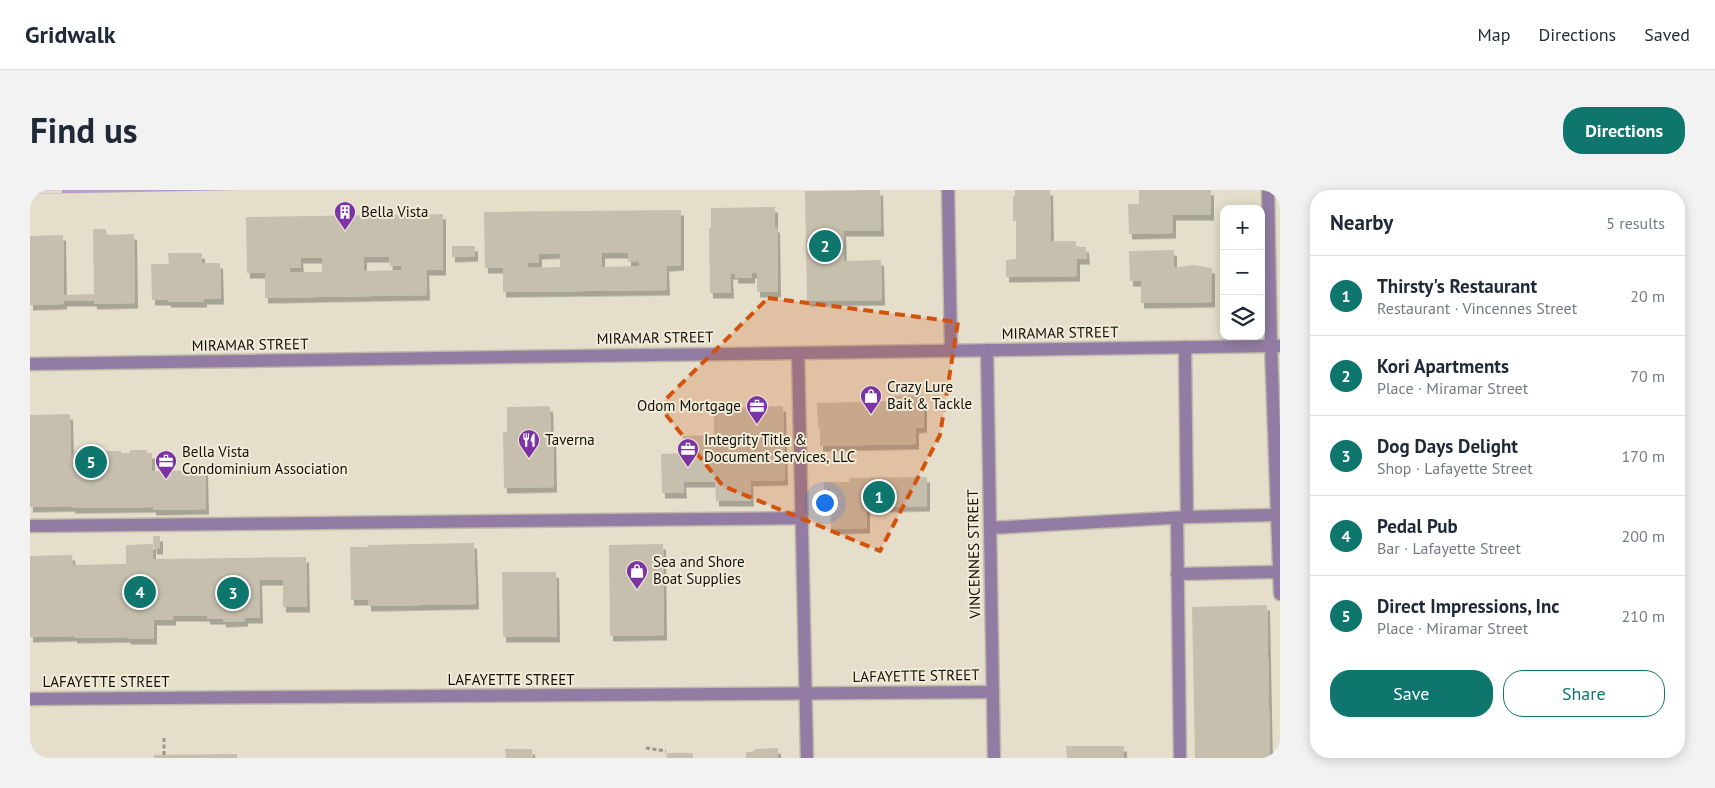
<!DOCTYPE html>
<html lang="en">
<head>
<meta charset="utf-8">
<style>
	:root { --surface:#fff; --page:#f2f2f3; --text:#1f2937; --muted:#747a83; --line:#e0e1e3; --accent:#0f766e }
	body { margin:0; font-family:"PT Sans",sans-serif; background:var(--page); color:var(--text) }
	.controls { position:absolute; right:15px; top:15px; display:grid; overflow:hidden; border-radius:10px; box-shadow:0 2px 12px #0003 }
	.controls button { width:45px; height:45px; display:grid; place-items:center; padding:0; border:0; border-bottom:1px solid var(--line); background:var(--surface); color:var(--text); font:25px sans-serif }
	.you { position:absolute; left:794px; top:312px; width:18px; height:18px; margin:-12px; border:4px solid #fff; border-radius:50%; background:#1a73e8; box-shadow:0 0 0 8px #1a73e833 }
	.badge { display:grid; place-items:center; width:32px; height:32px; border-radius:50%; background:var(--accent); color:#fff; font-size:16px; font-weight:700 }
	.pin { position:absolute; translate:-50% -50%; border:2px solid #fff; box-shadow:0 1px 5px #0006 }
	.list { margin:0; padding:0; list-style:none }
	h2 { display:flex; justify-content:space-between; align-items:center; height:65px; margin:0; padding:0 20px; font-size:21px }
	h2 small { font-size:16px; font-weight:400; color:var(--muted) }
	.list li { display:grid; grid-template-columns:32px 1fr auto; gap:15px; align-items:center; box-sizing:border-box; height:80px; padding:0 20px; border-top:1px solid var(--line) }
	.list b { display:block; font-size:19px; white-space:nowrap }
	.list p { margin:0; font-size:16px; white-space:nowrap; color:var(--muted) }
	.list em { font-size:16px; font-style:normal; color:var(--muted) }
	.actions { display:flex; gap:10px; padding:15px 20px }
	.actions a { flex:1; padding:11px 0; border:1px solid var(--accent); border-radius:20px; text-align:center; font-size:18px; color:var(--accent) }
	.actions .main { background:var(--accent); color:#fff }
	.icon { flex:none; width:28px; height:28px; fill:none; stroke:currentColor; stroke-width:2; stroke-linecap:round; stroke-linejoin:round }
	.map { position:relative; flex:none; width:1250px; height:568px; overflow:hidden; border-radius:20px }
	header { display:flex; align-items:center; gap:30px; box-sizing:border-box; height:70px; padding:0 25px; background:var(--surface); border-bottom:1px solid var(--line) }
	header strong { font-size:24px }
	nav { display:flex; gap:28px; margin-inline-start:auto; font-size:18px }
	.intro { display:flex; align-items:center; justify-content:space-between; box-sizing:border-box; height:120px; padding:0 30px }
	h1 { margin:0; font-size:35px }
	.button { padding:12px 22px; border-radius:20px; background:var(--accent); color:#fff; font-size:18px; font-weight:700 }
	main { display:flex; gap:30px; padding:0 30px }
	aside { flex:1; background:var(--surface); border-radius:20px; box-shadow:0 2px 12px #0003 }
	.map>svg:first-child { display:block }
	.water { fill:#b89bce }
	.pier { fill:#e4decb }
	.building { fill:#c6bfad; fill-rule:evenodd; filter:url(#shadow) }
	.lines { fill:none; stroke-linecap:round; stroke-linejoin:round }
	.lane-casing { stroke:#beb9a8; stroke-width:15 }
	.street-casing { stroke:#beb9a8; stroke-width:15 }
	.path { stroke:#9b9788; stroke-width:3; stroke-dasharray:4 2.5; stroke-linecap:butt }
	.lane { stroke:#927ca3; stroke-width:12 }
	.street { stroke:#927ca3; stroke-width:12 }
	.marked { fill:#d3520c; fill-opacity:0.2; stroke:#d3520c; stroke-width:4; stroke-dasharray:10 6; stroke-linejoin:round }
	.labels { text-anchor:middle; stroke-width:4; stroke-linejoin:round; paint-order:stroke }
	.poi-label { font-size:15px; fill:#12100a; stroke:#f2ebd8; text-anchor:start }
	.street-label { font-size:15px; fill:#12100a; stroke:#f2ebd8 }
</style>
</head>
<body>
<header>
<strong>Gridwalk</strong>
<nav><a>Map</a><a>Directions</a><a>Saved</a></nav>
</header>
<div class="intro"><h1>Find us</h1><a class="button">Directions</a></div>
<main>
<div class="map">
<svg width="1250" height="568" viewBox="0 0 1250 568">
	<defs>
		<filter id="shadow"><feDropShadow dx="3" dy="5.5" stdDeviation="0" flood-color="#0004"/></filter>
	</defs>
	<rect width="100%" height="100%" fill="#e4decb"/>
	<polygon class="water" points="0,0 214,0 0,4"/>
	<polygon class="pier" points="32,0 32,3 0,4 0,1"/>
	<g class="building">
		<polygon points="850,0 851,41 813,41 814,71 851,70 852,110 777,111 775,1"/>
		<polygon points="985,0 1020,0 1021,51 1046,51 1046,57 1056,57 1057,69 1047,69 1047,86 976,87 976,70 986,69 986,31 983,31 983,6 985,6"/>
		<polygon points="1109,0 1181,0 1181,25 1143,25 1143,43 1099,44 1098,14 1109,14"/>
		<polygon points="745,17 745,37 747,37 748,102 727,102 727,83 722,83 722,88 705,88 705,84 700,84 701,103 680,103 679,38 681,38 681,18"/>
		<path d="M651 20V75L636 76 637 100 473 102V78H455L454 22ZM530 63V77L498 78V73H509V64ZM572 63H598V72L609 71V76L572 77Z"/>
		<path d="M413 24V80H396L397 105 235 108V83H217L216 27ZM334 67H359L360 76H371V80L334 81ZM270 68H292V82H260V78H271Z"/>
		<polygon points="63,39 76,39 76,45 104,44 105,113 64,114 64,111 34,111 34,114 0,115 0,46 33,45 34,105 64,104"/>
		<polygon points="422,56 445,56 445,66 422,67"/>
		<polygon points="1144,60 1144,78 1163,75 1182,78 1182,112 1111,113 1111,91 1100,91 1099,61"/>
		<polygon points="138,63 172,63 172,73 190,73 191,109 174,109 174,112 138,112 138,110 122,110 121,74 139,74"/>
		<polygon points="891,205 894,208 894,237 886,238 886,254 790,256 790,239 788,239 787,213 861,211 861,206"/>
		<polygon points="520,216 521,241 523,241 524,297 474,298 473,242 477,242 477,217"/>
		<polygon points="753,216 755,290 720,291 721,311 686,311 685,292 653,292 654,303 632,303 631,264 652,263 652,246 684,245 684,218"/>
		<polygon points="40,224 41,264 45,264 45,261 62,261 62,264 74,264 74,261 91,261 91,263 100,263 100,260 117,260 117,263 122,263 122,281 175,280 176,319 123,320 123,317 42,318 42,316 0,317 0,225"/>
		<polygon points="897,287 897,316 837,317 837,338 801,339 800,299 794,299 794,292 819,292 819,288"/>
		<polygon points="123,346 130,346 130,359 124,359"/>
		<polygon points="444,353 446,414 338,416 338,410 321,410 320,357 337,357 338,355"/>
		<polygon points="123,354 123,369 276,367 277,417 253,417 253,390 229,390 230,428 215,428 215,431 193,432 193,429 177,429 177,426 143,426 143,430 124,430 124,449 98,449 97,447 44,448 44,446 0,447 0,366 42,365 43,375 96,374 96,355"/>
		<polygon points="633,354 634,445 580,446 579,355"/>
		<polygon points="472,382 526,382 527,447 473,447"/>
		<polygon points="1237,415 1240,568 1165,568 1162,417"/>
		<polygon points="1036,556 1094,556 1094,568 1037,568"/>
		<polygon points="748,558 748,568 716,568 716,562 722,562 726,559"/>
		<polygon points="475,559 502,559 503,568 476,568"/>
		<polygon points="636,563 663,563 663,568 637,568"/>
		<polygon points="207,564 207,568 124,568 124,565"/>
	</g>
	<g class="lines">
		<g class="lane-casing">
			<g id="lane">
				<polyline points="1241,156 1250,404"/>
				<polyline points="1155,157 1157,327"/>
				<polyline points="768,163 777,568"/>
				<polyline points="1147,328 1150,568"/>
				<polyline points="0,336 772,328"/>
				<polyline points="960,338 1157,327 1246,325"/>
				<polyline points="1147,384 1248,382"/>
			</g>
		</g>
		<g class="street-casing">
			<g id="street">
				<polyline points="918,0 921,160"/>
				<polyline points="1238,0 1241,156"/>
				<polyline points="957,160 964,568"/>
				<polyline points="0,174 1250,156"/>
				<polyline points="0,509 963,502"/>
			</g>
		</g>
		<g class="path">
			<polyline points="134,548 134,565"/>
			<polyline points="616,558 636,561"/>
		</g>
		<use href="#lane" class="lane"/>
		<use href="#street" class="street"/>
	</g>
	<path class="marked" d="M738 108 928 132 910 245 850 361 693 296 629 216Z"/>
	<defs>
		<g id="building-pin" transform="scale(1.125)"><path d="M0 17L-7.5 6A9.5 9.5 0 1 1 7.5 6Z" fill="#7c33a5" stroke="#f2ebd8"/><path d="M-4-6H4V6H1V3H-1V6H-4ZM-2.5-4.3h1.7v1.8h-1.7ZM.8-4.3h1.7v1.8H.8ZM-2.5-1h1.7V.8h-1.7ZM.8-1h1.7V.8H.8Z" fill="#fff"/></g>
		<g id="shop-pin" transform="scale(1.125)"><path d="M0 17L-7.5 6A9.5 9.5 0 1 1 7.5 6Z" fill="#7c33a5" stroke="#f2ebd8"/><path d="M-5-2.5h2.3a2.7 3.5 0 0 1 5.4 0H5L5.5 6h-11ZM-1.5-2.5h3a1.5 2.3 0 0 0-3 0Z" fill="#fff"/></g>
		<g id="office-pin" transform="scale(1.125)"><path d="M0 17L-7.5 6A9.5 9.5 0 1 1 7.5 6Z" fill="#7c33a5" stroke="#f2ebd8"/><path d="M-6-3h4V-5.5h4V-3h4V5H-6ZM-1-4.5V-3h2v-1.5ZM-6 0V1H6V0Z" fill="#fff"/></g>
		<g id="restaurant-pin" transform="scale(1.125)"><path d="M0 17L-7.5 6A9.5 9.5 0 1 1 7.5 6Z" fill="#7c33a5" stroke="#f2ebd8"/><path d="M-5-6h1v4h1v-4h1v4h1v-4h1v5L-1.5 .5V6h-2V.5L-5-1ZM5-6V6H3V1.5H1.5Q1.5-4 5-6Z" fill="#fff"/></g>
	</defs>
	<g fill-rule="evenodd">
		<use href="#building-pin" x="315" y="22"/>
		<use href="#shop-pin" x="841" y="206"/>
		<use href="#office-pin" x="727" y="216"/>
		<use href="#restaurant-pin" x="499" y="250"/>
		<use href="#office-pin" x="658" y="259"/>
		<use href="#office-pin" x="136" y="271"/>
		<use href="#shop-pin" x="607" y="381"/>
	</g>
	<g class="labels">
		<g class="poi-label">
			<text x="331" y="27">Bella Vista</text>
			<text x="857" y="202">Crazy Lure<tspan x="857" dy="17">Bait &amp; Tackle</tspan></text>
			<text x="711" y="221" text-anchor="end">Odom Mortgage</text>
			<text x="515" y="255">Taverna</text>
			<text x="674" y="255">Integrity Title &amp;<tspan x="674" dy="17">Document Services, LLC</tspan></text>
			<text x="152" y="267">Bella Vista<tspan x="152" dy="17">Condominium Association</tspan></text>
			<text x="623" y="377">Sea and Shore<tspan x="623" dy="17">Boat Supplies</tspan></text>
		</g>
		<g class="street-label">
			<text transform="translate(1030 143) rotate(-1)" y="5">MIRAMAR STREET</text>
			<text transform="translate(625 148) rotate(-1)" y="5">MIRAMAR STREET</text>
			<text transform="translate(220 155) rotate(-1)" y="5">MIRAMAR STREET</text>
			<text transform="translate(944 364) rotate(-91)" y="5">VINCENNES STREET</text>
			<text transform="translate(886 486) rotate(-1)" y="5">LAFAYETTE STREET</text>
			<text x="481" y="495">LAFAYETTE STREET</text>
			<text x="76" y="497">LAFAYETTE STREET</text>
		</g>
	</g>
</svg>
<div class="controls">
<button>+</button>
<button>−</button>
<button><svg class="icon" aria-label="layers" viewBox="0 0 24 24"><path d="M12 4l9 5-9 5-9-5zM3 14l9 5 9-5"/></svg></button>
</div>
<div class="you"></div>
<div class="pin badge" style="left:849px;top:307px">1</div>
<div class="pin badge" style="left:795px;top:56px">2</div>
<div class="pin badge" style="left:203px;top:403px">3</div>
<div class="pin badge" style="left:110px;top:402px">4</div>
<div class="pin badge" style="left:61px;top:272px">5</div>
</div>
<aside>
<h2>Nearby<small>5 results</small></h2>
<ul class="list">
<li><span class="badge">1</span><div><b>Thirsty's Restaurant</b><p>Restaurant · Vincennes Street</p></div><em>20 m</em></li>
<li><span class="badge">2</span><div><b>Kori Apartments</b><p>Place · Miramar Street</p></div><em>70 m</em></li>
<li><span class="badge">3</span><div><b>Dog Days Delight</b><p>Shop · Lafayette Street</p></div><em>170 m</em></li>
<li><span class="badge">4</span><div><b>Pedal Pub</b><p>Bar · Lafayette Street</p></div><em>200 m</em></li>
<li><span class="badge">5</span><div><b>Direct Impressions, Inc</b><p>Place · Miramar Street</p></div><em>210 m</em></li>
</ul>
<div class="actions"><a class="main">Save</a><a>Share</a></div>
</aside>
</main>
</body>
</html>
